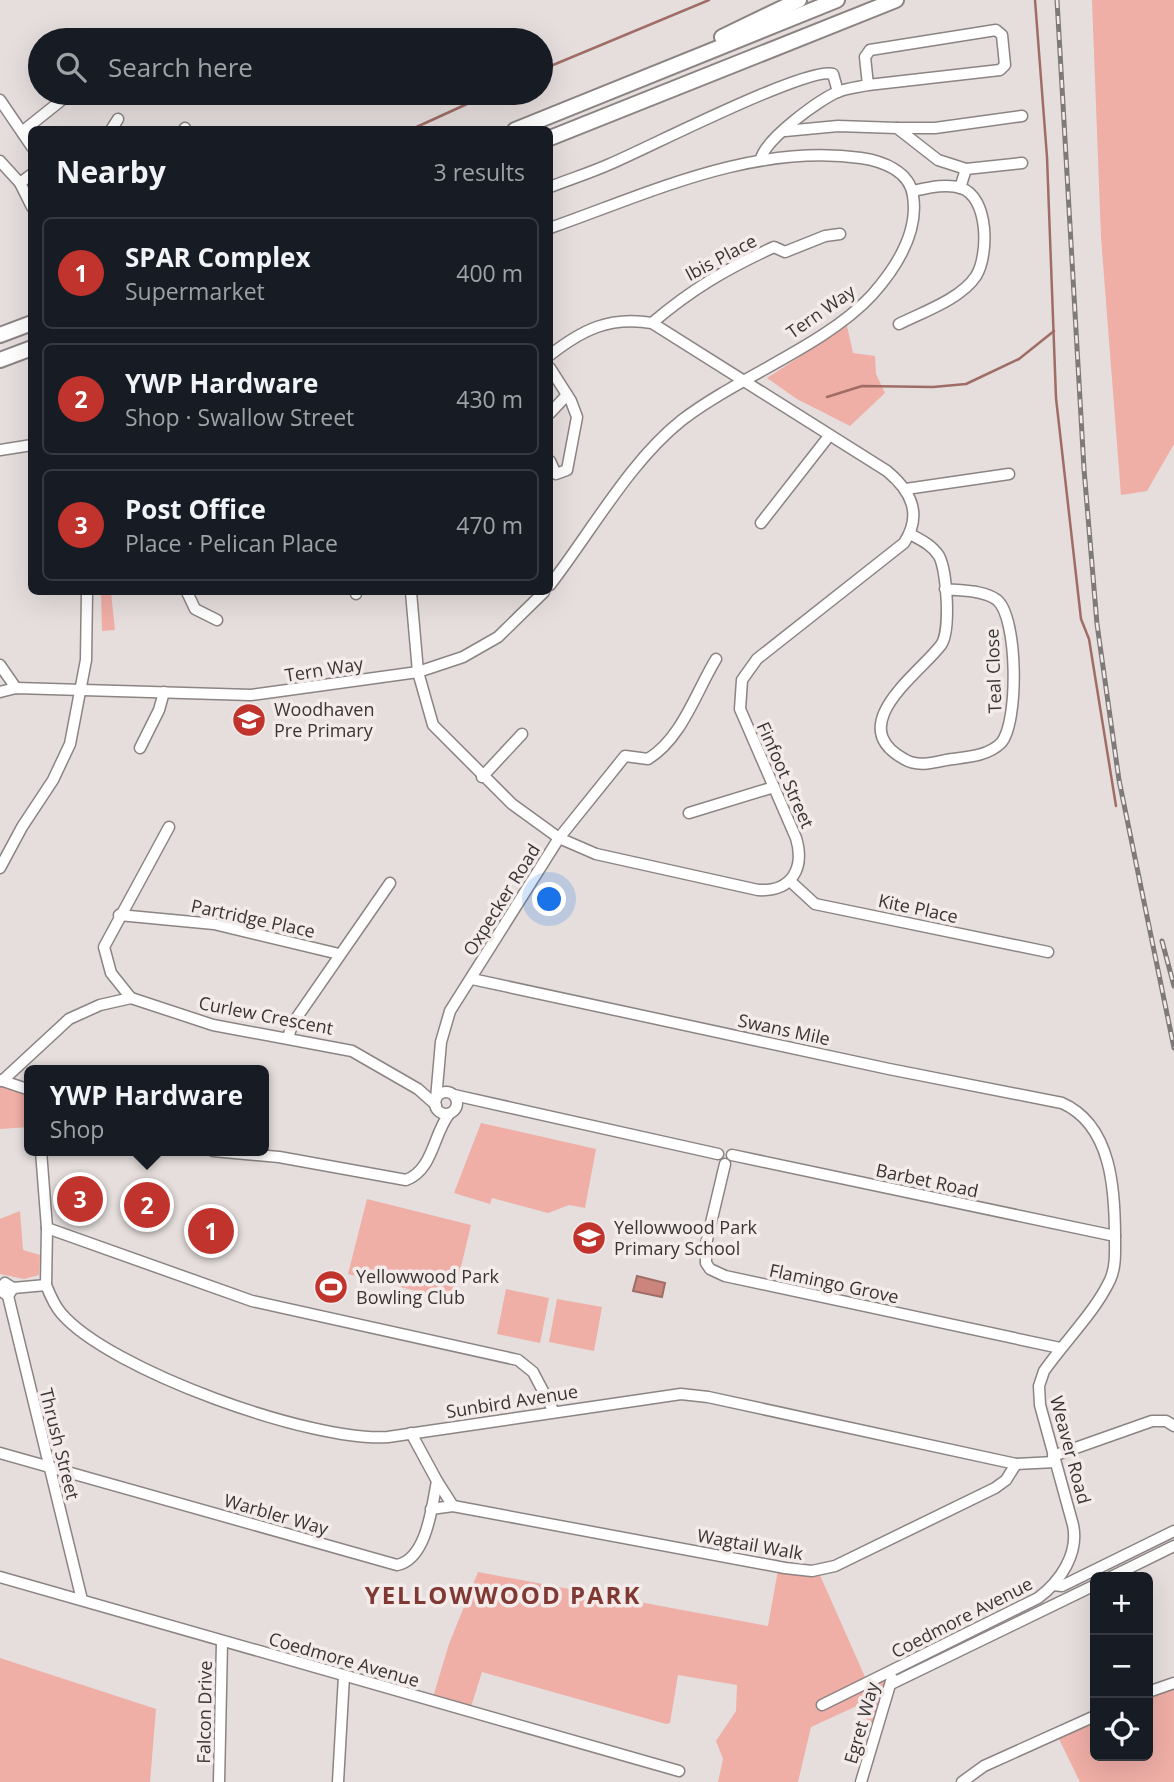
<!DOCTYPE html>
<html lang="en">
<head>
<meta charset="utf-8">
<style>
	:root { --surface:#171b24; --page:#20242c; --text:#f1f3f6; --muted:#9ea1a6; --line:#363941; --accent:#c1332d }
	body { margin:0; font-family:"Open Sans",sans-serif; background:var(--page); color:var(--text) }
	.controls { position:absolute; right:21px; bottom:21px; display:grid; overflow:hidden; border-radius:10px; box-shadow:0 7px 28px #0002 }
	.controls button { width:63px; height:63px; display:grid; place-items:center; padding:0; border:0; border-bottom:2px solid var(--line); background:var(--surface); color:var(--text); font:35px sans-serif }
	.you { position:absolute; left:550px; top:900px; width:24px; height:24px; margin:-18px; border:5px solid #fff; border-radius:50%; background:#1a73e8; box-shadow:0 0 0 10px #1a73e833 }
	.badge { display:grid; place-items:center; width:46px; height:46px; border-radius:50%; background:var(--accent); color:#fff; font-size:23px; font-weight:700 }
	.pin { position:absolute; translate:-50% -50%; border:4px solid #fff; box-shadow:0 2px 7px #0006 }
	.popup { position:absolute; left:24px; top:1065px; width:245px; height:91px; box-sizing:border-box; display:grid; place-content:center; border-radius:10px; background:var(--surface); filter:drop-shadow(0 2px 5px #0005); font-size:23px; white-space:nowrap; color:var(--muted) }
	.popup b { font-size:26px; color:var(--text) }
	.popup::after { content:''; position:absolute; left:50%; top:100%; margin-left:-14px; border:14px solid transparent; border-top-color:var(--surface) }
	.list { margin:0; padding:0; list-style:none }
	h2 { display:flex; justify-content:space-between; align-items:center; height:91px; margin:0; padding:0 28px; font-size:30px }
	h2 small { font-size:23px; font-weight:400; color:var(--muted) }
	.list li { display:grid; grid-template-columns:46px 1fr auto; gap:21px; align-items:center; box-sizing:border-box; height:112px; margin:0 14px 14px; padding:0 14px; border:2px solid var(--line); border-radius:10px }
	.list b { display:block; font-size:26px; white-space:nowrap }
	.list p { margin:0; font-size:23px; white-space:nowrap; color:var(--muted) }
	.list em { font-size:23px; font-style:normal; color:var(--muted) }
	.icon { flex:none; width:38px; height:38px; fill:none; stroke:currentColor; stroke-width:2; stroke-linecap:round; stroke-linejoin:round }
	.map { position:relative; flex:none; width:1174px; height:1782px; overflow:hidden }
	.search { position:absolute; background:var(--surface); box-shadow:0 7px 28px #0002; left:28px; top:28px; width:525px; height:77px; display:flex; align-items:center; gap:18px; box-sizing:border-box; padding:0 24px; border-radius:38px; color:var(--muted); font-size:26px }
	.panel { position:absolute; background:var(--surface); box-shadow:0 7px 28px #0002; left:28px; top:126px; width:525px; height:469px; border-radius:10px }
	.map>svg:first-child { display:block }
	.green { fill:#efaea6 }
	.water { fill:#cc857c; stroke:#a06d66; stroke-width:2 }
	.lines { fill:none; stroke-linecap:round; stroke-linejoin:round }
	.stream { stroke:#a06d66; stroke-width:2.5 }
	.minor-casing { stroke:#8b8483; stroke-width:13 }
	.highway-casing { stroke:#8b8483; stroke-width:18 }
	.minor { stroke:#fff; stroke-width:10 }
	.highway { stroke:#fff; stroke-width:14 }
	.rail-casing { stroke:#7e7a79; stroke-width:5 }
	.rail { stroke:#f2ebea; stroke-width:2.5; stroke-dasharray:8; stroke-linecap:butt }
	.labels { text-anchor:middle; stroke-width:7; stroke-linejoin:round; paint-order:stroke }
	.street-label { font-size:18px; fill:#383534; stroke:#f2ebea }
	.poi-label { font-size:18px; fill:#383534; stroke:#f2ebea; text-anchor:start }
	.district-label { font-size:24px; font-weight:bold; letter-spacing:2px; fill:#7f3832; stroke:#f2ebea }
</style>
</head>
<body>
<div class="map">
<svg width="1174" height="1782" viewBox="0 0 1174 1782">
	<rect width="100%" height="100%" fill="#e5dedd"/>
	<g class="green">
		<polygon points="1092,0 1174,0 1174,444 1147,491 1121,495 1101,237"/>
		<polygon points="847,326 853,353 875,356 876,374 885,393 850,426 797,399 767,378"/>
		<polygon points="101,592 111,592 115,630 102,631"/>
		<polygon points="0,1084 30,1095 30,1127 0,1129"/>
		<polygon points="481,1123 596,1149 585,1208 569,1205 548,1213 492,1198 490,1204 454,1193"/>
		<polygon points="367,1199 471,1225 453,1300 348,1274"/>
		<polygon points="20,1211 23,1250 40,1255 39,1275 24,1279 0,1274 0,1219"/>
		<polygon points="506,1289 549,1298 540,1343 497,1334"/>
		<polygon points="557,1299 602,1307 594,1351 549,1342"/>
		<polygon points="778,1570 819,1573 869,1686 883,1680 887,1684 873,1731 859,1705 811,1727 798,1782 718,1782 723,1759 716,1741 736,1711 737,1685 678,1675 670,1723 666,1724 482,1672 470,1710 433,1697 449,1644 478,1572 768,1626"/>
		<polygon points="0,1658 156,1709 150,1782 0,1782"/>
		<polygon points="1174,1686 1174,1782 1080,1782 1058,1737 1095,1720 1095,1756 1148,1756 1148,1695"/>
	</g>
	<polygon class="water" points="637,1276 665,1283 662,1297 633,1291"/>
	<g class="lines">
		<g class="stream">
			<polyline points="1035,0 1047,157 1056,398 1081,619 1089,639 1116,806"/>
			<polyline points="541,70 709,0"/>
			<polyline points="410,130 491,93"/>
			<polyline points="827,397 862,386 933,387 966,384 1019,359 1054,331"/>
		</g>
		<g class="minor-casing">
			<g id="minor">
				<polyline points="0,100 32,147"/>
				<polyline points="897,128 935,128 1022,116"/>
				<polyline points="111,130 118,119"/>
				<polyline points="184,130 185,128"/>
				<polyline points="23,131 68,95"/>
				<polyline points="785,131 838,126 897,128 938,160 966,169 960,188"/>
				<path d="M761 159C765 139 821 98 840 91 849 88 859 87 868 85L865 57 870 50 996 30 1002 35 1005 65 1000 70 868 85"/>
				<polyline points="0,161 20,183 32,207"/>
				<polyline points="966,169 1022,163"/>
				<polyline points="20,183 32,174"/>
				<path d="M550 187C570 179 590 173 610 164 644 150 809 65 833 74L838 92"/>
				<path d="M550 228C650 193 752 143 861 158 882 161 910 171 913 196 919 233 896 268 872 295 826 345 738 377 682 420 630 461 591 532 550 585"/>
				<path d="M652 323C692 289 726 269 774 247L785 252 825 236 840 234"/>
				<path d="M899 324C923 312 961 299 976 276 989 255 989 197 961 188 946 183 927 188 913 191"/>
				<polyline points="550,368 571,401 577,417 567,470 556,474 550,461"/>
				<polyline points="550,413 567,395"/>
				<polyline points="0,450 32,445"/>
				<polyline points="906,489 1009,474"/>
				<polyline points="761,523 829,436"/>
				<path d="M910 534C921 540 932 545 939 556 947 571 951 631 941 645 919 674 843 725 904 759 917 767 932 763 946 760 964 757 987 757 1001 743 1019 723 1018 617 997 600 984 590 962 591 945 589"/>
				<polyline points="187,592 195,609 217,620"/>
				<polyline points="356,592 356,594"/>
				<path d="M411 592 418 672 433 725 512 804 559 838 596 854 758 890C792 892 805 868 796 838L740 709 742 680 757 659 904 543C923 514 911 491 887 471L652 323C609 316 582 330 550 355"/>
				<polyline points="0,665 16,688"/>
				<polyline points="0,692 16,688 251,695 418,672 463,657 498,637 544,592"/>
				<polyline points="140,748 159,710 164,692"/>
				<polyline points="482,777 522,734"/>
				<polyline points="689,813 774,787"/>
				<polyline points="0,868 22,827 53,780 70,744 86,660 87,592"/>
				<polyline points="790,881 815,904 1048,952"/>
				<polyline points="119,915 214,924 339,954"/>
				<path d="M472 979 889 1069 1062 1103C1112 1125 1115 1191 1115 1238 1115 1252 1116 1267 1110 1280 1095 1312 1065 1341 1044 1371L1039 1386 1040 1405 1073 1525C1079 1553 1061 1581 1038 1598L822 1705"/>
				<polyline points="131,998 111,973 104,947 169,827"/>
				<polyline points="288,1037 293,1023 390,883"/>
				<polyline points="0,1080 30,1090"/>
				<polyline points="2,1081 69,1019 100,1005 131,998 213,1025 352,1051 418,1089 436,1105"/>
				<circle cx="446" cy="1103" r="11"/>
				<polyline points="454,1095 718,1154"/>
				<path d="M436 1099 441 1042 450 1011 559 838 625 756 648 759C682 738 696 692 716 659"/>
				<polyline points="41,1151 47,1228 46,1285"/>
				<path d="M213 1151 279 1157 406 1180C433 1170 433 1135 449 1114"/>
				<polyline points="732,1155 1115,1236"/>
				<polyline points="725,1164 706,1244 706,1263 710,1269 725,1276 1060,1348"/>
				<polyline points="47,1228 252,1301 518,1360 533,1372 554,1412"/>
				<polyline points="0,1288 5,1283 13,1288 8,1296 0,1290"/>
				<path d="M13 1288 46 1285C50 1295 54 1305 61 1313 109 1370 314 1443 388 1437L681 1394 708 1397 1016 1464 1055 1462"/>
				<polyline points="8,1296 82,1600"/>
				<path d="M0 1453 397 1565C427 1559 432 1506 437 1481L411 1433"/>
				<polyline points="1053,1456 1152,1421 1166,1421 1174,1426"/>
				<polyline points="437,1481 453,1506"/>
				<polyline points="431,1509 453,1506 785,1568 812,1571 835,1566 995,1488 1006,1480 1016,1464"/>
				<polyline points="0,1577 679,1771"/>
				<polyline points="1111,1577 1174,1546"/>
				<polyline points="1053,1585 1062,1586 1174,1531"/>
				<polyline points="891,1684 1095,1585"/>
				<polyline points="1148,1692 1174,1683"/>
				<polyline points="219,1782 222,1642"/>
				<polyline points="338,1782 344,1676"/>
				<polyline points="861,1782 892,1678"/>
				<polyline points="962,1782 984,1766 1095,1716"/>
			</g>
		</g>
		<g class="highway-casing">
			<g id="highway">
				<polyline points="722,37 799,0"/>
				<polyline points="515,130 837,0"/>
				<polyline points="550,138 896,0"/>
				<polyline points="0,335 32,323"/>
				<polyline points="0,360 32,348"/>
			</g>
		</g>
		<use href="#minor" class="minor"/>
		<use href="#highway" class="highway"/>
		<g class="rail-casing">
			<g id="rail">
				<polyline points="1057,0 1084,469 1097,624 1119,780 1174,1048"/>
				<polyline points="1162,941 1174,986"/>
			</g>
		</g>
		<use href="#rail" class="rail"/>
	</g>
	<defs>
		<g id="school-disc" transform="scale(1.75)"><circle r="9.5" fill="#c1332d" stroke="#f2ebea"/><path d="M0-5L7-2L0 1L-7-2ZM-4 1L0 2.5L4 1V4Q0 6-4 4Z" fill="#fff"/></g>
		<g id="stadium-disc" transform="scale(1.75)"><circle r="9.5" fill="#c1332d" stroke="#f2ebea"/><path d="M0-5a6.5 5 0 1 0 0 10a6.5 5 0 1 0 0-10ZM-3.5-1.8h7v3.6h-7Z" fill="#fff"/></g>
	</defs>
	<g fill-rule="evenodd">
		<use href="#school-disc" x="249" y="720"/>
		<use href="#school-disc" x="589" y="1238"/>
		<use href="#stadium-disc" x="331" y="1287"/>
	</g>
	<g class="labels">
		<g class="street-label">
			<text transform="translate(721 258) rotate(-28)" y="6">Ibis Place</text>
			<text transform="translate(821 312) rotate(-35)" y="6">Tern Way</text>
			<text transform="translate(324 670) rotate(-9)" y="6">Tern Way</text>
			<text transform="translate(994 671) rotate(-92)" y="6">Teal Close</text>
			<text transform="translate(785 775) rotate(66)" y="6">Finfoot Street</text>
			<text transform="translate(502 900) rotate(-58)" y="6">Oxpecker Road</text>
			<text transform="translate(918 909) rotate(12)" y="6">Kite Place</text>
			<text transform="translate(253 919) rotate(12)" y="6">Partridge Place</text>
			<text transform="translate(266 1016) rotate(11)" y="6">Curlew Crescent</text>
			<text transform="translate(784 1030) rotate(12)" y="6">Swans Mile</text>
			<text transform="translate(927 1181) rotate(12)" y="6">Barbet Road</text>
			<text transform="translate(834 1284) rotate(12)" y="6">Flamingo Grove</text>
			<text transform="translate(512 1402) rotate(-9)" y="6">Sunbird Avenue</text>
			<text transform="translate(59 1444) rotate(76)" y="6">Thrush Street</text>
			<text transform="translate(1070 1450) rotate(75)" y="6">Weaver Road</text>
			<text transform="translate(276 1515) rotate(16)" y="6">Warbler Way</text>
			<text transform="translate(750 1545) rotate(10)" y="6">Wagtail Walk</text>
			<text transform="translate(962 1618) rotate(-27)" y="6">Coedmore Avenue</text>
			<text transform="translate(344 1660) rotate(16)" y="6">Coedmore Avenue</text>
			<text transform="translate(205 1712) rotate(-89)" y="6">Falcon Drive</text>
			<text transform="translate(862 1723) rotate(-74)" y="6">Egret Way</text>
		</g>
		<g class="poi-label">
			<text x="274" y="716">Woodhaven<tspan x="274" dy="21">Pre Primary</tspan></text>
			<text x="614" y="1234">Yellowwood Park<tspan x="614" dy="21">Primary School</tspan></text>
			<text x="356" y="1283">Yellowwood Park<tspan x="356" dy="21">Bowling Club</tspan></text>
		</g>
		<g class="district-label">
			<text x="503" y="1604">YELLOWWOOD PARK</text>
		</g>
	</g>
</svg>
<div class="controls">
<button>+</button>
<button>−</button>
<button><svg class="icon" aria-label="locate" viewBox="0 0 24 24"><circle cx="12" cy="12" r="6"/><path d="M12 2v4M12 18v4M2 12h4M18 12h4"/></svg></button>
</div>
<div class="you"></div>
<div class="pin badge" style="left:211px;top:1231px">1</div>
<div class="pin badge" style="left:147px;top:1205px">2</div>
<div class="popup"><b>YWP Hardware</b>Shop</div>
<div class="pin badge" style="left:80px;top:1199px">3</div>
<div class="search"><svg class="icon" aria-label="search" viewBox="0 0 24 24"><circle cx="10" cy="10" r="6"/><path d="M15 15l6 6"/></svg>Search here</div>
<section class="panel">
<h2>Nearby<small>3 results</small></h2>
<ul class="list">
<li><span class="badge">1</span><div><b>SPAR Complex</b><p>Supermarket</p></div><em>400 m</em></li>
<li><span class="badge">2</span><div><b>YWP Hardware</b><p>Shop · Swallow Street</p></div><em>430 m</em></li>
<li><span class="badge">3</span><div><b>Post Office</b><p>Place · Pelican Place</p></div><em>470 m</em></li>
</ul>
</section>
</div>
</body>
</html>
